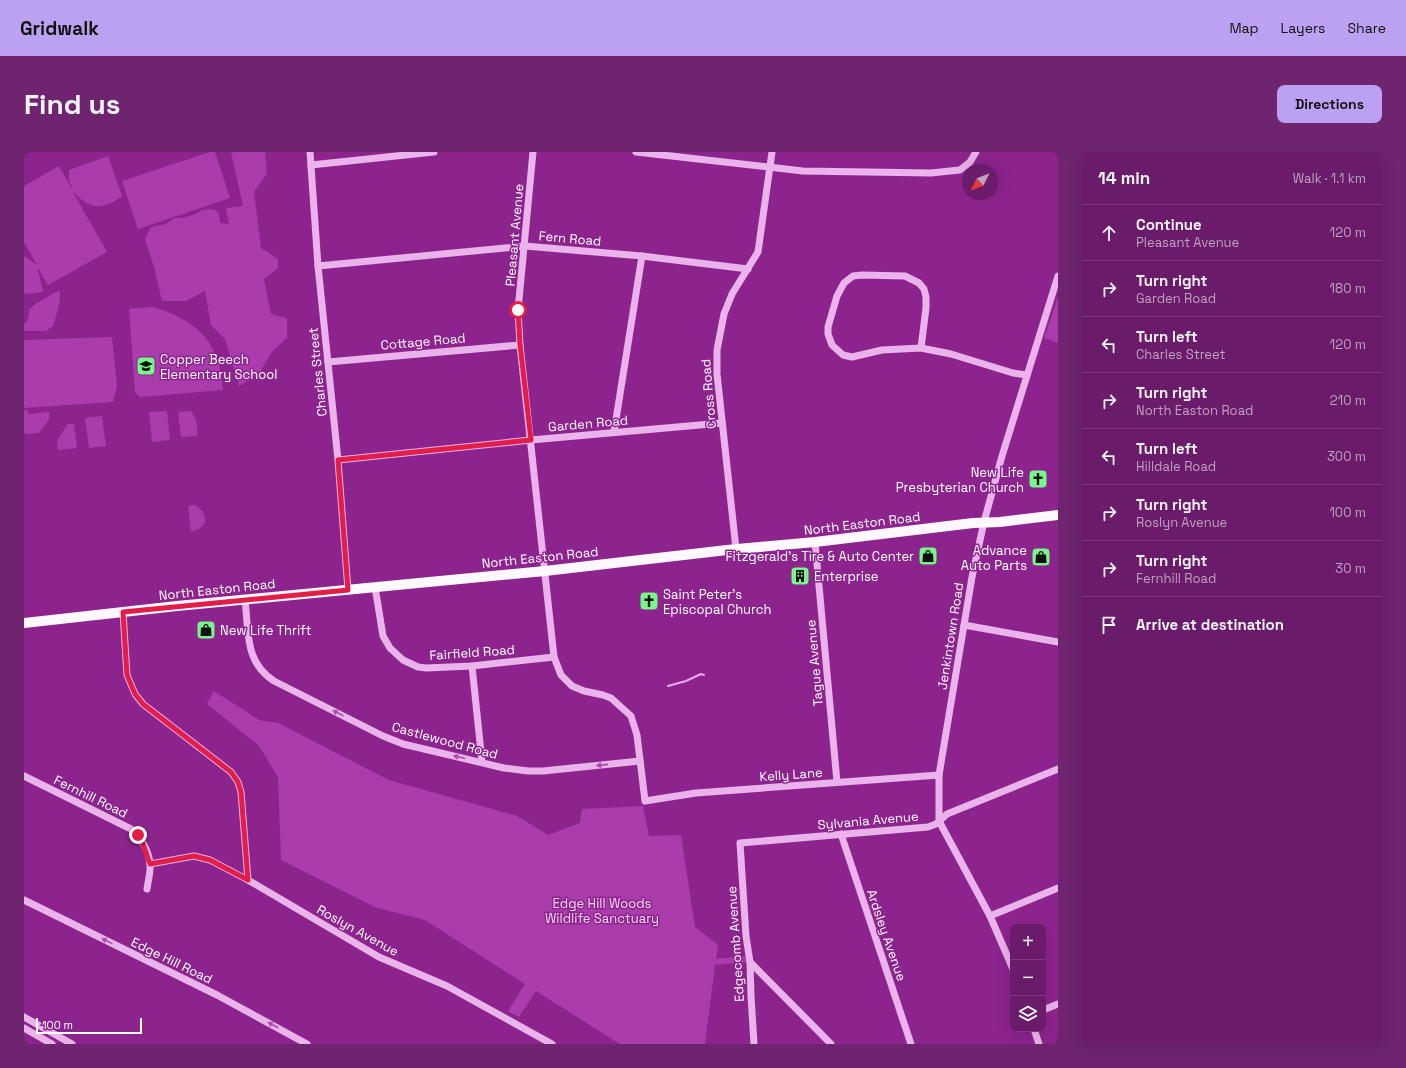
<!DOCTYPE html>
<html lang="en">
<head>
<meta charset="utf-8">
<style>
	:root { --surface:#6a1b6a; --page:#6f2470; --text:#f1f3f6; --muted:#bea1c1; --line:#7d397e; --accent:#bca0f2 }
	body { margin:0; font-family:"Space Grotesk",sans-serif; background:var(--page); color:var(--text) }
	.controls { position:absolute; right:12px; bottom:12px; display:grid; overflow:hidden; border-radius:8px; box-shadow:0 4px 16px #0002 }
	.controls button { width:36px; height:36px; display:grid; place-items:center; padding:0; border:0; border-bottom:1px solid var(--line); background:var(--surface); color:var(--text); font:20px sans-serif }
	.compass { position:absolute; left:938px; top:12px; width:36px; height:36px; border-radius:50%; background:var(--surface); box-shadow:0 4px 16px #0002; rotate:227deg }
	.scale { position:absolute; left:12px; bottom:10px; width:106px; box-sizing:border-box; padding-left:4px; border:2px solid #fff; border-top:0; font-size:11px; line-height:14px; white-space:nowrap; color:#fff; -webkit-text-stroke:3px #8d248e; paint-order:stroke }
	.stop { position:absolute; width:12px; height:12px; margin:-9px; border:3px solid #e11d48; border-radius:50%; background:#fff }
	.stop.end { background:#e11d48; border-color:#fff; box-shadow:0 1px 4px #0008 }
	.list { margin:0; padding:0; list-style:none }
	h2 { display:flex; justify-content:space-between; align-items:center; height:52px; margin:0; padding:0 16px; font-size:17px }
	h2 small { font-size:13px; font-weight:400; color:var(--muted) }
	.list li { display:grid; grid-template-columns:26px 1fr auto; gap:12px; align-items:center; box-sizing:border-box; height:56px; padding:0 16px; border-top:1px solid var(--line) }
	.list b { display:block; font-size:15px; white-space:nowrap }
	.list p { margin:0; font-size:13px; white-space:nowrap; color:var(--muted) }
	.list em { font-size:13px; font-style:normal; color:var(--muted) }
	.icon { flex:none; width:22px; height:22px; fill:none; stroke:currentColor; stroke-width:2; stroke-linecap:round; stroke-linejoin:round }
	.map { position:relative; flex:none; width:1034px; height:892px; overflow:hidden; border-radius:8px }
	header { display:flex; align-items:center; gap:24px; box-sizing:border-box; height:56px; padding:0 20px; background:var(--accent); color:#111 }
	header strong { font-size:19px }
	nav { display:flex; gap:22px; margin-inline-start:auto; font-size:14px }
	.intro { display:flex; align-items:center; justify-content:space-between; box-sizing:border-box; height:96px; padding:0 24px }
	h1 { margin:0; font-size:28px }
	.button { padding:10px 18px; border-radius:8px; background:var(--accent); color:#111; font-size:14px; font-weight:700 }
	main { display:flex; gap:24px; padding:0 24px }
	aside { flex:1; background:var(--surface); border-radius:8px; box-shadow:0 4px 16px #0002 }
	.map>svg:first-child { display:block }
	.green { fill:#aa3cac }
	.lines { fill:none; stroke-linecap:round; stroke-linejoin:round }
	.stream { stroke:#eaa8ec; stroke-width:2 }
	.minor { stroke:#eab3eb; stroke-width:7 }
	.major { stroke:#fff8fe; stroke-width:10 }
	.oneway { fill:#a94faa }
	.route { stroke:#e11d48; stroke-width:5 }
	.labels { text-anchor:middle; stroke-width:3; stroke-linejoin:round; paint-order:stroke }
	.street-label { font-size:13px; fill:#fff; stroke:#8d248e }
	.poi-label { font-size:13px; fill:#fff; stroke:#8d248e; text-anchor:start }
	.park-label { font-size:13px; fill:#f8d8f8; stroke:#8d248e }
</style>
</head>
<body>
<header>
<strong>Gridwalk</strong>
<nav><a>Map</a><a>Layers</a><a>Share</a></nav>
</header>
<div class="intro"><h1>Find us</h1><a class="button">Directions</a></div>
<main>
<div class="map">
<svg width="1034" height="892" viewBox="0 0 1034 892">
	<rect width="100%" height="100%" fill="#8d248e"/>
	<g class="green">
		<polygon points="186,0 191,0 206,46 114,77 98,29"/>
		<polygon points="207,0 241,0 243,21 230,40 237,96 254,107 254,116 240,127 247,162 263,166 263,186 247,201 235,222 215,234 201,187 187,173 181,139 162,149 138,149 130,115 121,87 127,75 142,72 150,66 158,66 172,62 178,58 187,57 193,59 195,62 196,71 205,72 202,56 219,54"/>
		<path d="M84 4 98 44C85 54 73 59 58 48 55 46 52 42 49 40L83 100 24 133 13 114 19 140 0 142V104L13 113 0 90V34L35 14 49 39 45 28V18Z"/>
		<path d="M34 139H36C37 151 32 163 29 174L22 179H0V172L3 170 6 157 11 152Z"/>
		<polygon points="1034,145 1034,191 1020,186"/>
		<path d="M128 155C153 161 180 176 191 201 197 212 197 226 199 238L116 245 111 240 105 157Z"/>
		<polygon points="88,185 93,234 89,250 0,256 0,188"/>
		<polygon points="0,258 4,258 4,262 25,260 25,268 15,281 2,282 0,280"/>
		<polygon points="143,259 146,288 128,290 125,260"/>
		<polygon points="167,259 172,268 174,284 157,285 154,260"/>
		<polygon points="78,264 82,294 65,296 61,266"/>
		<polygon points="44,272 50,272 53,296 34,298 33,288"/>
		<path d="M171 353C185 361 185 377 167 379L164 354Z"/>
		<polygon points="190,539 235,568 254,571 365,628 493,664 524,683 556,671 558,657 619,654 625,684 657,683 671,775 694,793 692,807 722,804 722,810 691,813 681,892 596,892 512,839 495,865 484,859 501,832 401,768 353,756 257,708 254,625 235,594 183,552"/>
	</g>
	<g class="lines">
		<polyline class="stream" points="644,534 662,529 677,522 680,523"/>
		<g class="minor">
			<polyline points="286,0 294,114 314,308 324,438"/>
			<polyline points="509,0 494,158 496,193 530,505 537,523 548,534 560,539 579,543 587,546 607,564 613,583 621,649 672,641 915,623"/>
			<polyline points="612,0 779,19 907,21 936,18 946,10 952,0"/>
			<polyline points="287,13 410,0"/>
			<polyline points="294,114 501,94 618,104 724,117"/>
			<polyline points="897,196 902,156 902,145 900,137 895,131 881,124 838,123 829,124 820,131 813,144 804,175 804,182 808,193 819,203 828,205 858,198 897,196 927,202 989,221 1003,223"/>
			<polyline points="304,210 496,193"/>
			<polyline points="590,280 618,104"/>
			<polyline points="314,308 507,288 698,271"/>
			<polyline points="791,390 813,630"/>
			<polyline points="712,397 693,222 693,198 700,162 708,142 734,100 748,0"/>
			<polyline points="351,435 359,484 366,496 379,508 394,515 402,516 448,514 530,505"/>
			<path d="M221 448C225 479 220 510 250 529L359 584 379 592 480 616 504 619H519L616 609"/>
			<polyline points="99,460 103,523 111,542 119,552 207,620 214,630 217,640 224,728"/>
			<polyline points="940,473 1034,490"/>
			<polyline points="448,514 458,610"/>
			<path d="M0 624 107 677C117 685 125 699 126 712 127 719 124 729 123 737"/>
			<polyline points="817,682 887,892"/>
			<polyline points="126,712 170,704 186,708 224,728 355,805 423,834 528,892"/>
			<polyline points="0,748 193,843 283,892"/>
			<polyline points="966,764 1034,736"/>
			<polyline points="726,810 807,892"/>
			<polyline points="989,817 966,764 915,669 915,623 948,425 960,370 978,304 1034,124"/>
			<polyline points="1019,858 1034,852"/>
			<polyline points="0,865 48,892"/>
			<polyline points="0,876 28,892"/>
			<polyline points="1010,877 1015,892"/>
			<polyline points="730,892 727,844 726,810 722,784 716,691 904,675 912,672 923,662 1034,617"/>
		</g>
		<polyline class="major" points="0,471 153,454 521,419 703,398 791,390 949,371 976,370 1034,363"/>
	</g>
	<defs><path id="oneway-solid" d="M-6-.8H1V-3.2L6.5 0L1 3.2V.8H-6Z"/></defs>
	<g class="oneway">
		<use href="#oneway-solid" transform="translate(314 561) rotate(-153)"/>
		<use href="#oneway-solid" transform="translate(435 605) rotate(-167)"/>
		<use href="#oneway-solid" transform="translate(578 613) rotate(174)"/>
		<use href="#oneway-solid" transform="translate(83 789) rotate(-154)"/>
		<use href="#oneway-solid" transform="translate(249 873) rotate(-152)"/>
	</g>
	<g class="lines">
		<polyline class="route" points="114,683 118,689 126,712 170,704 186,708 224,728 217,640 214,630 207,620 119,552 111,542 103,523 99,460 324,438 314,308 507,288 496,192 494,158"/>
	</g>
	<defs>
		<g id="school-square" transform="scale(1)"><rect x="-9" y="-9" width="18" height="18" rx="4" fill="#77f689" stroke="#8d248e"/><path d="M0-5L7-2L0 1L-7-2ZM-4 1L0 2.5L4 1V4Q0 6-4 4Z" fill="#111"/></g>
		<g id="church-square" transform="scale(1)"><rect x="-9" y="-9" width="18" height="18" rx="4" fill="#77f689" stroke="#8d248e"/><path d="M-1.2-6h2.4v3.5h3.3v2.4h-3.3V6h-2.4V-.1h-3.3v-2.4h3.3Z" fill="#111"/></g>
		<g id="shop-square" transform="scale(1)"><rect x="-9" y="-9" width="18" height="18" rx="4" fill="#77f689" stroke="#8d248e"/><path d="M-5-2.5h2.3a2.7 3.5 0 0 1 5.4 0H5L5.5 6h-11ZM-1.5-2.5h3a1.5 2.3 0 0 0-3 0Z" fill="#111"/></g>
		<g id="building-square" transform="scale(1)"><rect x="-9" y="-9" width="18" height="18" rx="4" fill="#77f689" stroke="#8d248e"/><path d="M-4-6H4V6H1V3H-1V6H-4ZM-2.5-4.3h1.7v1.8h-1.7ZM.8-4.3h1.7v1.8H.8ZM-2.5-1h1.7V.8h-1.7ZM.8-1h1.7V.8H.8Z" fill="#111"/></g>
	</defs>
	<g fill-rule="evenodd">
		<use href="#school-square" x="122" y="214"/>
		<use href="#church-square" x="1014" y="327"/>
		<use href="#shop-square" x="904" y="404"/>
		<use href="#shop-square" x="1017" y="405"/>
		<use href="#building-square" x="776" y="424"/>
		<use href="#church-square" x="625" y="449"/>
		<use href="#shop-square" x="182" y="478"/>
	</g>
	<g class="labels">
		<g class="street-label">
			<text transform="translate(490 83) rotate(-85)" y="5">Pleasant Avenue</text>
			<text transform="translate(546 86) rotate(5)" y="5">Fern Road</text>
			<text transform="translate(399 189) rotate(-5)" y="5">Cottage Road</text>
			<text transform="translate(293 220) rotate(-96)" y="5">Charles Street</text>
			<text transform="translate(684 242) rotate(-95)" y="5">Cross Road</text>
			<text transform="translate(564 271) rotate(-5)" y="5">Garden Road</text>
			<text transform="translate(838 371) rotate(-7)" y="5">North Easton Road</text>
			<text transform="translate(516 405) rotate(-6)" y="5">North Easton Road</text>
			<text transform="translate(193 437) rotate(-6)" y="5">North Easton Road</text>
			<text transform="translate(926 484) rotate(-81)" y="5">Jenkintown Road</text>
			<text transform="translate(448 500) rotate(-4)" y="5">Fairfield Road</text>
			<text transform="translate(790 511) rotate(-95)" y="5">Tague Avenue</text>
			<text transform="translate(421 588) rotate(15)" y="5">Castlewood Road</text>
			<text transform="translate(767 622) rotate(-4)" y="5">Kelly Lane</text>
			<text transform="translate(67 644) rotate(26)" y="5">Fernhill Road</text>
			<text transform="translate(844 668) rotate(-5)" y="5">Sylvania Avenue</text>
			<text transform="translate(334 778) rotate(29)" y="5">Roslyn Avenue</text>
			<text transform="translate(863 783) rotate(71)" y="5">Ardsley Avenue</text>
			<text transform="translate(711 792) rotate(-94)" y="5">Edgecomb Avenue</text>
			<text transform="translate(148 808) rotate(26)" y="5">Edge Hill Road</text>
		</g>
		<g class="poi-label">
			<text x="136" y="212">Copper Beech<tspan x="136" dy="15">Elementary School</tspan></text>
			<text x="1000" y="325" text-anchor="end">New Life<tspan x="1000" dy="15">Presbyterian Church</tspan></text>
			<text x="1003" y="403" text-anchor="end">Advance<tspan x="1003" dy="15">Auto Parts</tspan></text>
			<text x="890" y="409" text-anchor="end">Fitzgerald's Tire &amp; Auto Center</text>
			<text x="790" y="429">Enterprise</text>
			<text x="639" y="447">Saint Peter's<tspan x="639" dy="15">Episcopal Church</tspan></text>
			<text x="196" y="483">New Life Thrift</text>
		</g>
		<g class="park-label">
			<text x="578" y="756">Edge Hill Woods<tspan x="578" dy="15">Wildlife Sanctuary</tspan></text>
		</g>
	</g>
</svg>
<div class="controls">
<button>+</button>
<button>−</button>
<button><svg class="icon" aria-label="layers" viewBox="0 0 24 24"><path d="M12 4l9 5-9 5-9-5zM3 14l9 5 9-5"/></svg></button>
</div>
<svg class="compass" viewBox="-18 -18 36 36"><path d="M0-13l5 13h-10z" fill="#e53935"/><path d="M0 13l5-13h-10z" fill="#bea1c1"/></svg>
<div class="scale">100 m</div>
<div class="stop" style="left:494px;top:158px"></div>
<div class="stop end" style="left:114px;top:683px"></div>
</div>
<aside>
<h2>14 min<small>Walk · 1.1 km</small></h2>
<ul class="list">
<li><svg class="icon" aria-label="ahead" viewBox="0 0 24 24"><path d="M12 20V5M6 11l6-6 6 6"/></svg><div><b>Continue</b><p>Pleasant Avenue</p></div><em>120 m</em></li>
<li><svg class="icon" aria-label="right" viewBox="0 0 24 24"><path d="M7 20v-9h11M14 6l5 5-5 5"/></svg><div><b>Turn right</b><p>Garden Road</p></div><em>180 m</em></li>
<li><svg class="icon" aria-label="left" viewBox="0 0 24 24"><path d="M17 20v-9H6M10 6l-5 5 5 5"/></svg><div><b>Turn left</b><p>Charles Street</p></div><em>120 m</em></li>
<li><svg class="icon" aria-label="right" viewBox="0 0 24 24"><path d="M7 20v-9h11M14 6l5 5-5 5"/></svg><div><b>Turn right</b><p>North Easton Road</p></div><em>210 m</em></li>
<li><svg class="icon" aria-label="left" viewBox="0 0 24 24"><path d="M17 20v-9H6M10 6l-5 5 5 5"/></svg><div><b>Turn left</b><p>Hilldale Road</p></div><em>300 m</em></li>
<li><svg class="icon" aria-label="right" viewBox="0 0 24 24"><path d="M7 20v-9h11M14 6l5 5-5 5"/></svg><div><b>Turn right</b><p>Roslyn Avenue</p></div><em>100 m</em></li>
<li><svg class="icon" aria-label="right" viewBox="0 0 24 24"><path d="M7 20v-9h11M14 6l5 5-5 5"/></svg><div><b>Turn right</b><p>Fernhill Road</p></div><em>30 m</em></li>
<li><svg class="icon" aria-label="arrive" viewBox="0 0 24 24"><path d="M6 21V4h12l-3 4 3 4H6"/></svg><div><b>Arrive at destination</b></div></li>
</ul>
</aside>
</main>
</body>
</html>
